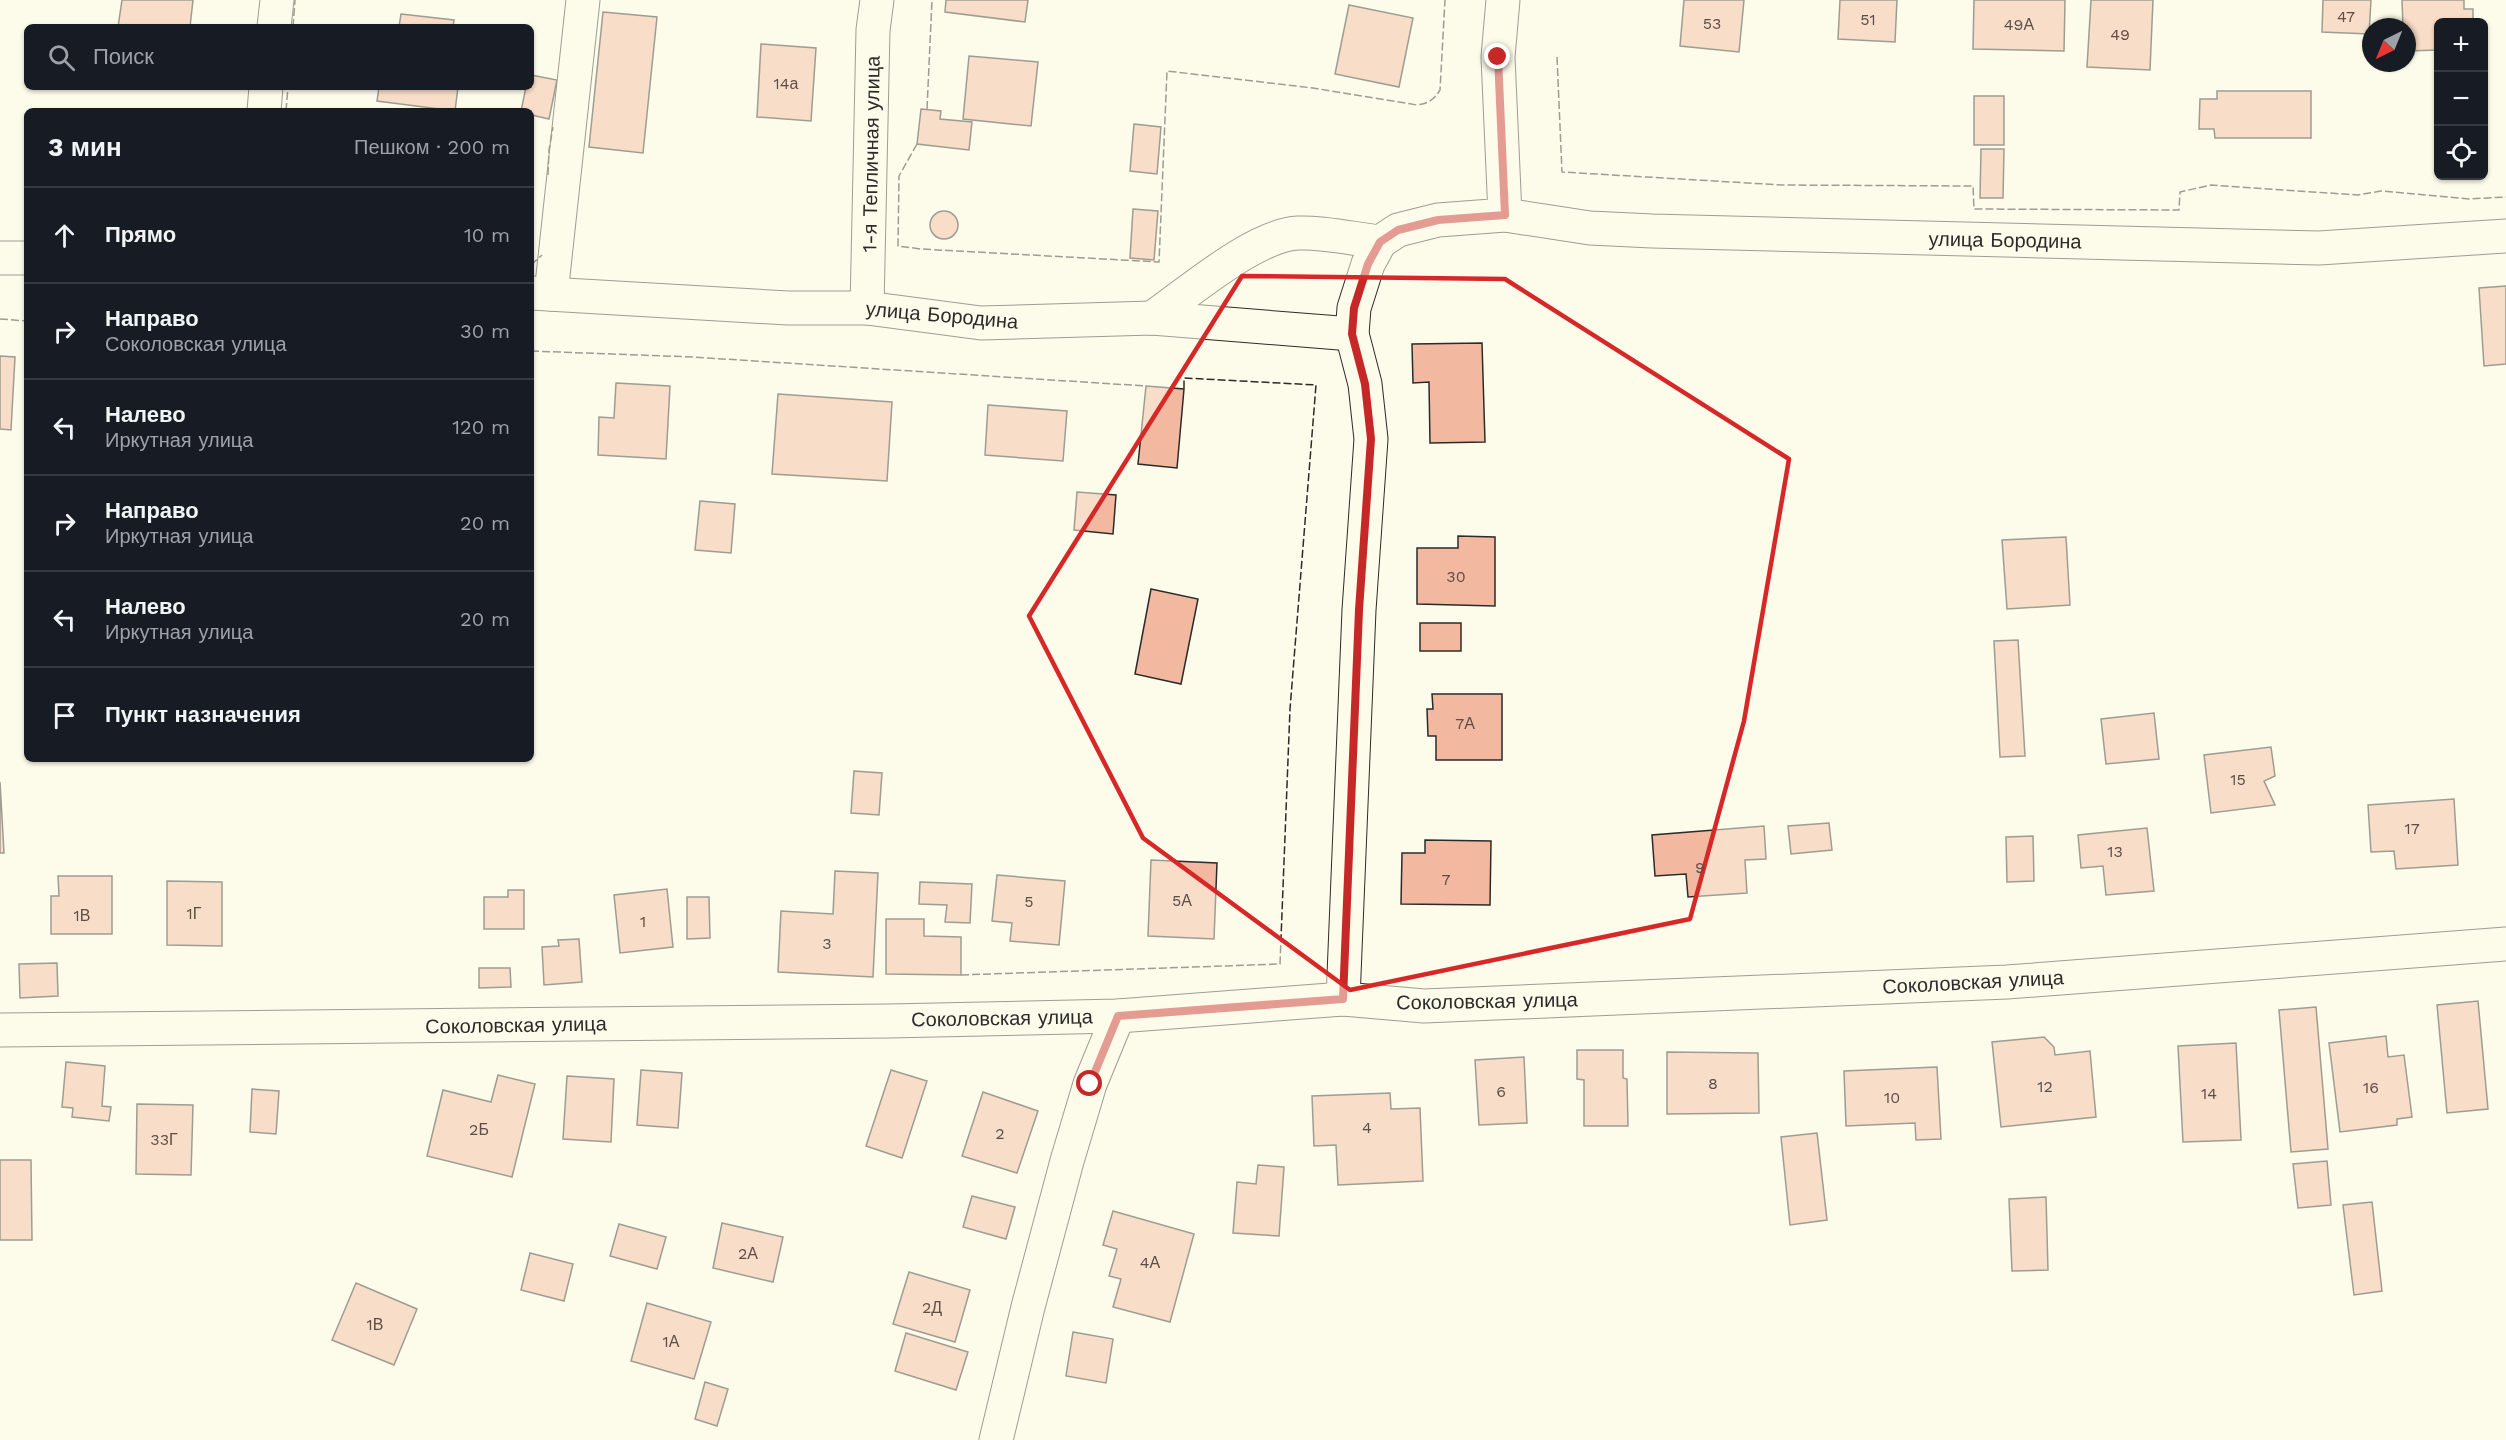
<!DOCTYPE html>
<html lang="ru">
<head>
<meta charset="utf-8">
<style>
	:root { --surface:#171b24; --page:#20242c; --text:#f1f3f6; --muted:#9ea1a6; --line:#363941 }
	body { margin:0; font-family:"Work Sans",sans-serif; background:var(--page); color:var(--text) }
	.controls { position:absolute; right:18px; top:18px; display:grid; overflow:hidden; border-radius:9px; box-shadow:0 2px 4px #0004 }
	.controls button { width:54px; height:54px; display:grid; place-items:center; padding:0; border:0; border-bottom:2px solid var(--line); background:var(--surface); color:var(--text); font:30px sans-serif }
	.compass { position:absolute; left:2362px; top:18px; width:54px; height:54px; border-radius:50%; background:var(--surface); box-shadow:0 2px 4px #0004; rotate:223deg }
	.stop { position:absolute; width:18px; height:18px; margin:-14px; border:4px solid #c62828; border-radius:50%; background:#fff }
	.stop.end { background:#c62828; border-color:#fff; box-shadow:0 2px 6px #0008 }
	.list { margin:0; padding:0; list-style:none }
	h2 { display:flex; justify-content:space-between; align-items:center; height:78px; margin:0; padding:0 24px; font-size:26px }
	h2 small { font-size:20px; font-weight:400; color:var(--muted) }
	.list li { display:grid; grid-template-columns:39px 1fr auto; gap:18px; align-items:center; box-sizing:border-box; height:96px; padding:0 24px; border-top:2px solid var(--line) }
	.list b { display:block; font-size:22px; white-space:nowrap }
	.list p { margin:0; font-size:20px; white-space:nowrap; color:var(--muted) }
	.list em { font-size:20px; font-style:normal; color:var(--muted) }
	.icon { flex:none; width:33px; height:33px; fill:none; stroke:currentColor; stroke-width:2; stroke-linecap:round; stroke-linejoin:round }
	.map { position:relative; flex:none; width:2506px; height:1440px; overflow:hidden }
	.search { position:absolute; background:var(--surface); box-shadow:0 2px 4px #0004; left:24px; top:24px; width:510px; height:66px; display:flex; align-items:center; gap:15px; box-sizing:border-box; padding:0 21px; border-radius:9px; color:var(--muted); font-size:22px }
	.panel { position:absolute; background:var(--surface); box-shadow:0 2px 4px #0004; left:24px; top:108px; width:510px; height:654px; border-radius:9px }
	.map>svg:first-child { display:block }
	.building { fill:#f2b8a0; stroke:#2b2b2b; stroke-width:1.5 }
	.lines { fill:none; stroke-linecap:round; stroke-linejoin:round }
	.minor-casing { stroke:#2b2b2b; stroke-width:35 }
	.minor { stroke:#fdfbea; stroke-width:33 }
	.fence { stroke:#2b2b2b; stroke-width:1.5; stroke-dasharray:8 3; stroke-linecap:butt }
	.route { stroke:#c62828; stroke-width:8 }
	.marked { fill:none; stroke:#d62828; stroke-width:4.5; stroke-linejoin:round }
	.labels { text-anchor:middle; stroke-width:4.5; stroke-linejoin:round; paint-order:stroke }
	.number-label { font-size:16px; fill:#5d4e48 }
	.street-label { font-size:20px; fill:#2b2b2b; stroke:#fdfbea }
</style>
</head>
<body>
<div class="map">
<svg width="2506" height="1440" viewBox="0 0 2506 1440">
	<rect width="100%" height="100%" fill="#fdfbea"/>
	<g class="building">
		<polygon points="122,0 193,0 190,27 118,27"/>
		<polygon points="946,0 1028,0 1025,22 945,12"/>
		<polygon points="1684,0 1744,0 1739,52 1680,46"/>
		<polygon points="1840,0 1897,0 1895,42 1838,39"/>
		<polygon points="1974,0 2065,0 2064,51 1973,49"/>
		<polygon points="2091,0 2153,0 2150,70 2087,67"/>
		<polygon points="2323,0 2371,0 2369,34 2322,32"/>
		<polygon points="2402,0 2464,0 2464,9 2473,9 2473,22 2438,22 2438,50 2407,51 2407,27 2403,27"/>
		<polygon points="1349,5 1413,18 1399,87 1335,74"/>
		<polygon points="603,12 657,17 643,153 589,147"/>
		<polygon points="401,14 454,20 453,27 399,27"/>
		<polygon points="761,44 816,48 811,121 757,117"/>
		<polygon points="969,56 1038,62 1031,126 963,119"/>
		<polygon points="531,75 557,80 549,119 531,115 531,111 521,111 526,87 531,87"/>
		<polygon points="379,87 458,87 455,111 377,101"/>
		<polygon points="2217,91 2311,91 2311,138 2215,138 2214,129 2199,129 2200,99 2217,99"/>
		<rect x="1974" y="96" width="30" height="49"/>
		<polygon points="921,109 941,111 940,119 972,122 969,150 917,144"/>
		<polygon points="1134,124 1161,127 1157,174 1130,171"/>
		<polygon points="1981,149 2004,149 2003,198 1980,198"/>
		<polygon points="1133,209 1158,211 1154,260 1130,258"/>
		<circle cx="944" cy="225" r="14"/>
		<polygon points="2506,286 2506,364 2484,366 2479,288"/>
		<polygon points="1482,343 1485,442 1430,443 1429,382 1413,383 1412,344"/>
		<polygon points="0,356 15,357 11,430 0,429"/>
		<polygon points="616,383 670,386 666,459 598,455 599,417 614,418"/>
		<polygon points="1146,386 1184,389 1177,468 1138,464"/>
		<polygon points="778,394 892,402 887,481 772,474"/>
		<polygon points="988,405 1067,411 1063,461 985,455"/>
		<polygon points="1077,492 1116,495 1113,534 1074,530"/>
		<polygon points="700,501 735,504 731,553 695,550"/>
		<polygon points="1458,536 1495,537 1495,606 1417,604 1417,548 1458,548"/>
		<polygon points="2066,537 2070,605 2007,609 2002,540"/>
		<polygon points="1151,589 1198,599 1181,684 1135,674"/>
		<rect x="1420" y="623" width="41" height="28"/>
		<polygon points="2018,640 2025,756 2000,757 1994,641"/>
		<polygon points="1432,694 1502,694 1502,760 1436,760 1436,736 1428,736 1427,709 1433,709"/>
		<polygon points="2154,713 2159,759 2106,764 2101,719"/>
		<polygon points="2271,747 2275,776 2264,781 2275,805 2211,813 2204,755"/>
		<polygon points="854,771 882,773 879,815 851,813"/>
		<polygon points="0,782 4,853 0,853"/>
		<polygon points="2454,799 2458,865 2396,869 2394,851 2371,852 2368,805"/>
		<polygon points="1829,823 1832,850 1791,854 1788,826"/>
		<polygon points="1764,826 1766,859 1745,860 1747,893 1688,897 1686,874 1655,876 1652,835"/>
		<polygon points="2147,828 2154,891 2106,895 2103,866 2081,868 2078,835"/>
		<polygon points="2033,836 2034,881 2007,882 2006,837"/>
		<polygon points="1425,840 1491,841 1490,905 1401,904 1402,853 1425,853"/>
		<polygon points="1151,860 1217,863 1214,939 1148,936"/>
		<polygon points="835,871 878,873 873,977 778,972 781,911 833,914"/>
		<polygon points="997,875 1065,881 1059,945 1010,941 1012,923 992,921"/>
		<polygon points="58,876 112,876 112,934 51,934 51,896 59,896"/>
		<polygon points="167,881 222,882 222,946 167,945"/>
		<polygon points="920,882 972,884 970,923 945,922 947,905 919,904"/>
		<polygon points="667,889 673,947 620,953 614,895"/>
		<polygon points="508,890 524,890 524,929 484,929 484,897 508,897"/>
		<polygon points="687,897 709,897 710,938 687,939"/>
		<polygon points="886,919 924,919 924,936 961,937 961,975 886,974"/>
		<polygon points="579,939 582,982 544,985 542,947 559,946 558,940"/>
		<polygon points="57,963 58,996 20,998 19,964"/>
		<polygon points="479,968 510,968 511,987 479,988"/>
		<polygon points="2478,1001 2488,1109 2447,1113 2437,1005"/>
		<polygon points="2316,1007 2328,1149 2291,1152 2279,1010"/>
		<polygon points="2386,1036 2388,1057 2404,1055 2412,1117 2397,1119 2397,1125 2340,1132 2329,1043"/>
		<polygon points="2044,1037 2054,1047 2055,1055 2090,1051 2096,1117 2001,1127 1992,1042"/>
		<polygon points="2236,1043 2241,1140 2183,1142 2178,1046"/>
		<polygon points="1577,1050 1623,1050 1623,1078 1627,1079 1628,1126 1584,1126 1584,1080 1577,1079"/>
		<polygon points="1667,1052 1758,1053 1759,1113 1667,1114"/>
		<polygon points="1524,1057 1527,1123 1479,1125 1475,1060"/>
		<polygon points="66,1062 105,1066 102,1106 111,1107 109,1121 72,1117 73,1108 62,1107"/>
		<polygon points="1937,1067 1941,1139 1916,1140 1915,1123 1846,1126 1844,1071"/>
		<polygon points="641,1070 682,1073 678,1128 637,1125"/>
		<polygon points="891,1070 927,1081 902,1158 866,1146"/>
		<polygon points="498,1075 535,1084 512,1177 427,1156 443,1090 491,1102"/>
		<polygon points="567,1076 614,1079 611,1142 563,1139"/>
		<polygon points="252,1089 279,1091 276,1134 250,1132"/>
		<polygon points="983,1092 1038,1111 1017,1173 962,1156"/>
		<polygon points="1390,1093 1391,1109 1420,1108 1423,1181 1338,1185 1336,1145 1314,1146 1312,1096"/>
		<polygon points="137,1104 193,1105 191,1175 136,1174"/>
		<polygon points="1817,1133 1827,1220 1790,1225 1781,1137"/>
		<polygon points="0,1160 31,1160 32,1240 0,1240"/>
		<polygon points="2327,1161 2331,1205 2298,1208 2293,1164"/>
		<polygon points="1258,1165 1284,1167 1279,1236 1233,1233 1237,1182 1256,1184"/>
		<polygon points="972,1196 1015,1207 1006,1239 963,1227"/>
		<polygon points="2046,1197 2048,1270 2012,1271 2009,1199"/>
		<polygon points="2372,1202 2382,1291 2354,1295 2343,1205"/>
		<polygon points="1113,1211 1194,1234 1170,1322 1113,1307 1121,1279 1109,1276 1117,1249 1103,1245"/>
		<polygon points="722,1223 783,1237 773,1282 713,1268"/>
		<polygon points="619,1224 666,1237 657,1269 610,1256"/>
		<polygon points="530,1253 573,1264 564,1301 521,1290"/>
		<polygon points="909,1272 970,1290 955,1342 893,1324"/>
		<polygon points="356,1283 417,1309 394,1365 332,1340"/>
		<polygon points="647,1303 711,1322 694,1379 631,1361"/>
		<polygon points="1073,1332 1113,1339 1106,1383 1066,1376"/>
		<polygon points="906,1333 968,1352 956,1390 895,1371"/>
		<polygon points="705,1382 728,1389 717,1426 695,1419"/>
	</g>
	<g class="lines">
		<g class="minor-casing">
			<g id="minor">
				<polyline points="274,27 277,0"/>
				<polyline points="264,111 266,87"/>
				<polyline points="1505,215 1590,228 1652,231 2319,248 2506,236"/>
				<polyline points="0,258 27,258"/>
				<polyline points="531,293 788,308 867,308 981,323 1152,318 1352,334"/>
				<polyline points="551,294 583,0"/>
				<polyline points="867,308 873,30 877,0"/>
				<path d="M1152 318C1188 293 1255 235 1298 233 1325 232 1353 239 1380 242"/>
				<polyline points="1343,999 1359,610 1371,439 1365,384 1352,334 1354,308 1368,264 1380,242 1398,230 1438,220 1505,215 1498,57 1503,0"/>
				<polyline points="0,1030 889,1021 1118,1016 1343,999 1424,1006 2007,982 2506,944"/>
				<polyline points="996,1440 1028,1307 1067,1161 1090,1084 1118,1016"/>
			</g>
		</g>
		<use href="#minor" class="minor"/>
		<g class="fence">
			<polyline points="293,27 295,0"/>
			<polyline points="1557,57 1562,172 1782,185 1973,186 1974,209 2179,210 2180,192 2211,185 2358,195 2381,191 2469,199 2506,197"/>
			<polyline points="927,109 932,0"/>
			<polyline points="286,111 288,87"/>
			<path d="M917 144 899 176 898 246 921 249 1159 262 1167 71 1313 88 1417 105C1429 103 1434 100 1440 90L1445 0"/>
			<polyline points="548,175 549,150 553,127"/>
			<polyline points="531,265 542,255"/>
			<polyline points="0,319 27,321"/>
			<polyline points="531,351 692,357 1146,386"/>
			<polyline points="961,975 1280,964 1290,709 1316,385 1184,378 1184,389"/>
		</g>
	</g>
	<g class="lines">
		<polyline class="route" points="1090,1084 1118,1016 1343,999 1359,610 1371,439 1365,384 1352,334 1354,308 1368,264 1380,242 1398,230 1438,220 1505,215 1498,57"/>
	</g>
	<path d="M0 0H2506V1440H0ZM1242 276 1505 279 1789 459 1744 721 1690 919 1350 990 1143 838 1029 616Z" fill="#fdfbea" fill-opacity=".55" fill-rule="evenodd"/>
	<path class="marked" d="M1242 276 1505 279 1789 459 1744 721 1690 919 1350 990 1143 838 1029 616Z"/>
	<g class="labels">
		<g class="number-label">
			<text x="2346" y="22">47</text>
			<text x="1868" y="25">51</text>
			<text x="1712" y="29">53</text>
			<text x="2019" y="30">49А</text>
			<text x="2120" y="40">49</text>
			<text x="786" y="89">14а</text>
			<text x="1456" y="582">30</text>
			<text x="1465" y="729">7А</text>
			<text x="2238" y="785">15</text>
			<text x="2412" y="834">17</text>
			<text x="2115" y="857">13</text>
			<text x="1700" y="873">9</text>
			<text x="1446" y="885">7</text>
			<text x="1182" y="906">5А</text>
			<text x="1029" y="907">5</text>
			<text x="194" y="919">1Г</text>
			<text x="82" y="921">1В</text>
			<text x="643" y="927">1</text>
			<text x="827" y="949">3</text>
			<text x="1713" y="1089">8</text>
			<text x="2045" y="1092">12</text>
			<text x="2371" y="1093">16</text>
			<text x="1501" y="1097">6</text>
			<text x="2209" y="1099">14</text>
			<text x="1892" y="1103">10</text>
			<text x="1367" y="1133">4</text>
			<text x="479" y="1135">2Б</text>
			<text x="1000" y="1139">2</text>
			<text x="164" y="1145">33Г</text>
			<text x="748" y="1259">2А</text>
			<text x="1150" y="1268">4А</text>
			<text x="932" y="1313">2Д</text>
			<text x="375" y="1330">1В</text>
			<text x="671" y="1347">1А</text>
		</g>
		<g class="street-label">
			<text transform="translate(871 154) rotate(-89)" y="7">1-я Тепличная улица</text>
			<text transform="translate(2005 240) rotate(1)" y="7">улица Бородина</text>
			<text transform="translate(942 315) rotate(5)" y="7">улица Бородина</text>
			<text transform="translate(1973 982) rotate(-3)" y="7">Соколовская улица</text>
			<text transform="translate(1487 1001) rotate(-1)" y="7">Соколовская улица</text>
			<text transform="translate(1002 1018) rotate(-1)" y="7">Соколовская улица</text>
			<text transform="translate(516 1025) rotate(-1)" y="7">Соколовская улица</text>
		</g>
	</g>
</svg>
<div class="controls">
<button>+</button>
<button>−</button>
<button><svg class="icon" aria-label="locate" viewBox="0 0 24 24"><circle cx="12" cy="12" r="6"/><path d="M12 2v4M12 18v4M2 12h4M18 12h4"/></svg></button>
</div>
<svg class="compass" viewBox="-18 -18 36 36"><path d="M0-13l5 13h-10z" fill="#e53935"/><path d="M0 13l5-13h-10z" fill="#9ea1a6"/></svg>
<div class="stop" style="left:1090px;top:1084px"></div>
<div class="stop end" style="left:1498px;top:57px"></div>
<div class="search"><svg class="icon" aria-label="search" viewBox="0 0 24 24"><circle cx="10" cy="10" r="6"/><path d="M15 15l6 6"/></svg>Поиск</div>
<section class="panel">
<h2>3 мин<small>Пешком · 200 m</small></h2>
<ul class="list">
<li><svg class="icon" aria-label="ahead" viewBox="0 0 24 24"><path d="M12 20V5M6 11l6-6 6 6"/></svg><div><b>Прямо</b></div><em>10 m</em></li>
<li><svg class="icon" aria-label="right" viewBox="0 0 24 24"><path d="M7 20v-9h11M14 6l5 5-5 5"/></svg><div><b>Направо</b><p>Соколовская улица</p></div><em>30 m</em></li>
<li><svg class="icon" aria-label="left" viewBox="0 0 24 24"><path d="M17 20v-9H6M10 6l-5 5 5 5"/></svg><div><b>Налево</b><p>Иркутная улица</p></div><em>120 m</em></li>
<li><svg class="icon" aria-label="right" viewBox="0 0 24 24"><path d="M7 20v-9h11M14 6l5 5-5 5"/></svg><div><b>Направо</b><p>Иркутная улица</p></div><em>20 m</em></li>
<li><svg class="icon" aria-label="left" viewBox="0 0 24 24"><path d="M17 20v-9H6M10 6l-5 5 5 5"/></svg><div><b>Налево</b><p>Иркутная улица</p></div><em>20 m</em></li>
<li><svg class="icon" aria-label="arrive" viewBox="0 0 24 24"><path d="M6 21V4h12l-3 4 3 4H6"/></svg><div><b>Пункт назначения</b></div></li>
</ul>
</section>
</div>
</body>
</html>
